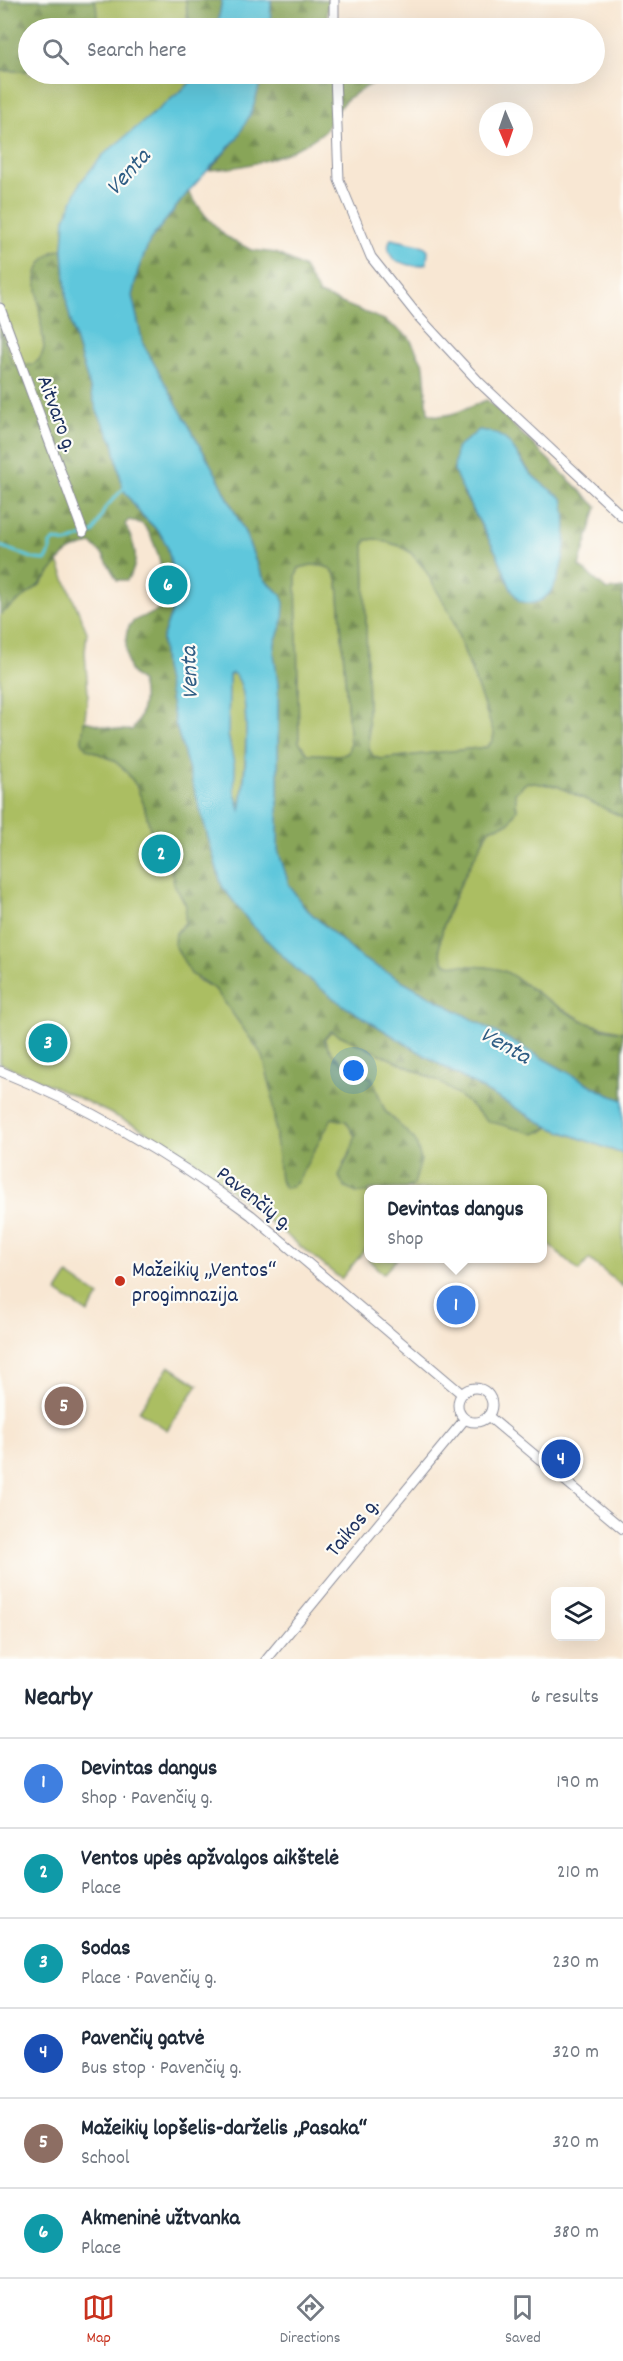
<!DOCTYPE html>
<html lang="en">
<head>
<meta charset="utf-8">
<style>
	:root { --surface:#fff; --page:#f2f2f3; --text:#1f2937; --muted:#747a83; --line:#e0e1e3; --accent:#c8321e }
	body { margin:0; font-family:Dekko,sans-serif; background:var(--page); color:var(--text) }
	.controls { position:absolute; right:18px; bottom:18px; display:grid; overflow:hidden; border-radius:12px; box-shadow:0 6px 24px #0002 }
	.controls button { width:54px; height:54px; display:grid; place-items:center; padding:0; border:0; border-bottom:2px solid var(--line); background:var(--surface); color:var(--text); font:30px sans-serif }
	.compass { position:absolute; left:479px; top:102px; width:54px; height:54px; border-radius:50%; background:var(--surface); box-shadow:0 6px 24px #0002; rotate:178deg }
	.you { position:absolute; left:354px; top:1071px; width:21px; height:21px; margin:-15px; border:4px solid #fff; border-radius:50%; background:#1a73e8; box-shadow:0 0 0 9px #1a73e833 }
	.badge { display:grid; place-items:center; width:39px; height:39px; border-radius:50%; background:var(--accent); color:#fff; font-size:20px; font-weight:700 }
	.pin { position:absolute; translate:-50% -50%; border:3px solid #fff; box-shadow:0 2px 6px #0006 }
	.popup { position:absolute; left:364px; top:1185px; width:183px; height:78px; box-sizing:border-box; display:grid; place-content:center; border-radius:12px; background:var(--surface); filter:drop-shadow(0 2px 4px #0005); font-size:20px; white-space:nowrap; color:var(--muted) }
	.popup b { font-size:22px; color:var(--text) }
	.popup::after { content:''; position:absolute; left:50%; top:100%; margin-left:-12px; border:12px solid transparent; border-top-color:var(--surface) }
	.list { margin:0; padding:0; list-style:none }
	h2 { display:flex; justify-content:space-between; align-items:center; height:78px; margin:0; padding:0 24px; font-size:26px }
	h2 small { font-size:20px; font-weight:400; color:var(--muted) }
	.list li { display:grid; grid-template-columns:39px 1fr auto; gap:18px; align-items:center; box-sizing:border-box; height:90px; padding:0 24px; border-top:2px solid var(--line) }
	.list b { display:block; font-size:22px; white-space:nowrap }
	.list p { margin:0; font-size:20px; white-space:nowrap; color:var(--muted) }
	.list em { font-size:20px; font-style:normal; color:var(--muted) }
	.icon { flex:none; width:33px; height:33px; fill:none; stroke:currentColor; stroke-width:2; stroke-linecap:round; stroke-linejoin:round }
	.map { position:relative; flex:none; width:623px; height:1659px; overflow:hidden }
	.search { position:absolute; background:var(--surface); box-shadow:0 6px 24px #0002; left:18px; right:18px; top:18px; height:66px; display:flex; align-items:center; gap:15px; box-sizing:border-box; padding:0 21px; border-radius:33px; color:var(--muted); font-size:22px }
	.sheet { height:618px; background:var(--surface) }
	nav { display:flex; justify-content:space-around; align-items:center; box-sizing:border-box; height:84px; border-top:2px solid var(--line); background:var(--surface); font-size:16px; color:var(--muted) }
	nav a { display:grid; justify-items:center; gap:3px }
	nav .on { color:var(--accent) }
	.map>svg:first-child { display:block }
	.green { fill:#abbe62; stroke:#637660; stroke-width:1.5 }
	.forest { fill:url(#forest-firs); stroke:#526a5b; stroke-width:1.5; fill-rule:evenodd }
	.water { fill:#5fc7dc; stroke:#3d7b9d; stroke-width:1.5; fill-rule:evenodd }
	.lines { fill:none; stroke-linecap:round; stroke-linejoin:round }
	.stream { stroke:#5fc7dc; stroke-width:3 }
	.minor-casing { stroke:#8a8b98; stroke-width:11 }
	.minor { stroke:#fff; stroke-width:9 }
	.poi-dot { fill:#c8321e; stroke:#fdfcf7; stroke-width:2 }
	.labels { text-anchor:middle; stroke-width:4.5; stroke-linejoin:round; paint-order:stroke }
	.street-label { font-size:22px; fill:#1b2f5e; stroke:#fdfcf7 }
	.poi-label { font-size:22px; fill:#1b2f5e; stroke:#fdfcf7; text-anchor:start }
	.water-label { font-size:24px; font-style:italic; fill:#2f5d84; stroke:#fdfcf7 }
</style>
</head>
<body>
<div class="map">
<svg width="623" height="1659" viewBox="0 0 623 1659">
	<defs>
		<pattern id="forest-firs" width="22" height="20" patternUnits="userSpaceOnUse" patternTransform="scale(1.5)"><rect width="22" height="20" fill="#88a558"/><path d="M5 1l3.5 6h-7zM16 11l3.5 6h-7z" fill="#6e874c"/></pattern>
	</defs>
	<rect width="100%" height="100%" fill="#fdfcf7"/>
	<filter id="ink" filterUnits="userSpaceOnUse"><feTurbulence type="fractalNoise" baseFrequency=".0167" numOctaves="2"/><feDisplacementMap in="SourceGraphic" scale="12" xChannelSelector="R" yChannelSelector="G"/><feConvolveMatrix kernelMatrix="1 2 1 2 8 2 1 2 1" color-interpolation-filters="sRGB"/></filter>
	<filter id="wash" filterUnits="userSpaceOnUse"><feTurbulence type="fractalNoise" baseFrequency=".008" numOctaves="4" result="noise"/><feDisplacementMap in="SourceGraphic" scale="24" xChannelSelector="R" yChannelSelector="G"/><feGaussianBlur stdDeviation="1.35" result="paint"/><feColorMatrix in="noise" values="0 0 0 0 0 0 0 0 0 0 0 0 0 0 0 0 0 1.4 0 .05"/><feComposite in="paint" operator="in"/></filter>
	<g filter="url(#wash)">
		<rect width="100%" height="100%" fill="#f8e7d3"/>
		<g class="green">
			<polygon points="95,0 186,0 187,19 198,28 96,28 97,12"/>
			<path d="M0 71H28V74H196L188 85 162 107 65 219 63 249 52 252 36 279 44 348C40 367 30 367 13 365L0 330Z"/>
			<polygon points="376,539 400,546 410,552 424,568 451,615 494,733 493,740 487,747 379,759 373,756 369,749 364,545 366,540"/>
			<polygon points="58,562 87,632 85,652 88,694 82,741 86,748 113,760 125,770 136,785 144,805 151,832 168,848 174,884 186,905 185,923 176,933 197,980 215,989 263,1056 272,1093 280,1180 298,1180 331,1118 346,1121 355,1136 353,1150 343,1163 357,1193 369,1193 369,1245 341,1279 194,1161 138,1127 75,1096 0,1063 0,615 41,584"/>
			<path d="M311 565C327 566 333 566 338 582L350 745 348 753 343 755 308 754 299 742 296 576 299 568Z"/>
			<path d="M232 673C255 683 243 789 240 812L234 789 235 769 228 735 229 675Z"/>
			<path d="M527 782 557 786 623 817V1032L588 1023 487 967H459L444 963C442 958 439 951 440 945 442 912 474 860 489 829L509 823 517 809 515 793Z"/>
			<path d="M331 1031 440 1082 467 1102 488 1121 542 1132 549 1127 623 1154V1287L589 1259 579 1271 543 1239V1190L406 1189 414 1184 398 1123 385 1111 372 1078C349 1067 334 1063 324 1039Z"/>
			<polygon points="369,1258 397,1259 383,1274 368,1259"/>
			<polygon points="68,1275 99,1296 88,1313 57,1292"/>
			<polygon points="169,1366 198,1385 167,1430 139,1411"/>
		</g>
		<g class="forest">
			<polygon points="0,0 95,0 97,12 96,28 28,28 28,71 0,71"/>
			<path d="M186 0H222L217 28C191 28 188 27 186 0Z"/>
			<path d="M271 0H328L327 20C346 20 367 16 383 28H270Z"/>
			<path d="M263 74H390C377 82 353 92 343 103 335 112 331 126 322 133 292 156 247 168 210 170L237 138Z"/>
			<path d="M188 192 205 215 225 236 251 250 276 253 304 268 319 294 384 320 409 337 424 366 428 413C445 422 470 406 487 400L597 507 579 566 607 590 623 588V817L557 786 527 782 515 793 517 809 509 823 489 829C474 859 441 913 440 945 439 951 442 958 444 963 464 968 485 964 504 971 512 974 520 981 527 986 556 1005 587 1030 623 1032V1100L607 1094 361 958 304 907 289 885 278 850V684L274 654 275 642 283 621 281 595 265 580 259 570 245 532 217 476 143 344 132 296 138 270 150 240ZM520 457 530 473 541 483 563 560 549 595 511 589 498 556 463 493ZM376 539 400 546 410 552 424 568 451 615 494 733 493 740 487 747 380 759 373 756 369 749 364 545 366 540ZM311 565C327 566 333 566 338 582L350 744 348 753 343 755 308 754 299 742 296 576 299 568Z"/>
			<path d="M63 249 67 305 76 342 97 411 113 442 123 489 140 513 160 533 167 546 171 562 175 594 173 608 162 639 164 667 175 722 222 886 250 923 297 970 344 1006 449 1070 549 1127 535 1134 488 1121 467 1102 440 1082 331 1031 324 1039C334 1063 349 1067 372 1078L385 1111 415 1140 421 1160 414 1185 406 1189 369 1190V1193H357L345 1188 339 1177C344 1162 353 1152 355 1136L346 1121 332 1118 298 1180 291 1187 285 1188 280 1180 272 1093 263 1056 215 989 191 974 174 944 176 933 185 923 186 905 174 884 168 848 151 832 144 805 136 785 125 770 113 760 86 748 82 741 84 721C101 724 116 732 132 730 142 719 146 697 141 682 138 677 131 675 129 668 127 661 126 649 126 641 126 610 151 622 162 606 171 593 155 533 142 524 139 522 133 521 129 520L125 524C134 543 142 562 127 580H117L103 555 92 544C59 550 61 563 41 583 29 595 13 604 0 615V330L13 365C30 367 40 366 44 348L36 279C38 262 47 253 63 249Z"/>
		</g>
		<g class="water">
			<polygon points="222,0 271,0 270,28 217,28"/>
			<path d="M196 74H263L252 111 237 138 188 192 150 240 138 270 132 296 143 344 217 476 245 533 259 570 265 580 281 595 284 603 283 621 275 642 274 654 278 684V850L289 885 304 907 361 958 607 1094 623 1100V1154L549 1127 449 1070 344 1006 297 970 250 923 222 886 175 722 164 667 162 639 173 608 175 594 171 562 167 546 160 533 140 513 123 489 113 442 97 411 76 342 67 305 63 249 65 219 80 183 103 155 188 85ZM232 673C254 682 245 789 240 810L234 789 235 769 228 735 229 675Z"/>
			<path d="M391 239 424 246 428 250 427 263C416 270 405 263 394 260 389 253 386 246 391 239Z"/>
			<path d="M479 430C515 434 512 454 532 475 541 484 552 491 563 499 569 525 567 597 533 603 529 604 523 602 519 601L511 589 498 556 464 493 454 471 456 449Z"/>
		</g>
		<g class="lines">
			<polyline class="stream" points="0,546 35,559 46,560 50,552 50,544 55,540 66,543 94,532 105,508 125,487"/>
		</g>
	</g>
	<g filter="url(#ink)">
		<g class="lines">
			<g class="minor-casing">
				<g id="minor">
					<polyline points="334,0 334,28"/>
					<polyline points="335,74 339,180 371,257 418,316 480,383 623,517"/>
					<polyline points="0,308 83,532"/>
					<path d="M0 1071C90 1107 174 1158 251 1215L462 1394"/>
					<circle cx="475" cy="1405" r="17"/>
					<polyline points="488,1416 623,1529"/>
					<polyline points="267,1659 465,1419"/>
				</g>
			</g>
			<use href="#minor" class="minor"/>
		</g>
	</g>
	<circle class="poi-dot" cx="120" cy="1281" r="6"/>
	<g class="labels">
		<g class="street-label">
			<text transform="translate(59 413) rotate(70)" y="8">Aitvaro g.</text>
			<text transform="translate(256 1197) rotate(38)" y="8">Pavenčių g.</text>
			<text transform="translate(351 1526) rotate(-50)" y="8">Taikos g.</text>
		</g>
		<g class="poi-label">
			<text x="132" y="1276">Mažeikių „Ventos“<tspan x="132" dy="25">progimnazija</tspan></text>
		</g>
		<g class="water-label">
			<text transform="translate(127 171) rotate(-48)" y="8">Venta</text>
			<text transform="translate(188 673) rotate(-92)" y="8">Venta</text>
			<text transform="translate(506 1044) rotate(29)" y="8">Venta</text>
		</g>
	</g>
</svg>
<div class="controls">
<button><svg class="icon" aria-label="layers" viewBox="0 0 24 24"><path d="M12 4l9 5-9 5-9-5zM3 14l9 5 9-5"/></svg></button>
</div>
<svg class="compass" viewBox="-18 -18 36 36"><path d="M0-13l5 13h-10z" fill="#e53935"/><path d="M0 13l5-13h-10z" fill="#747a83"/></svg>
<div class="you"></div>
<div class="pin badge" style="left:456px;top:1305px;background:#3f7fe0">1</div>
<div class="popup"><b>Devintas dangus</b>Shop</div>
<div class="pin badge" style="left:161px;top:854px;background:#0f9aa8">2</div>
<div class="pin badge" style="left:48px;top:1043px;background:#0f9aa8">3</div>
<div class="pin badge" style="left:561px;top:1459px;background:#1a4fb4">4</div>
<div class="pin badge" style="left:64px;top:1406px;background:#8d6e63">5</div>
<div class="pin badge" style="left:168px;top:585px;background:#0f9aa8">6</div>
<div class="search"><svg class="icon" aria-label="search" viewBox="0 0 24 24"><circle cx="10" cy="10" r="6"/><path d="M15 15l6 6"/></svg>Search here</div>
</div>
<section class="sheet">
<h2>Nearby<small>6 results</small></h2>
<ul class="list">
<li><span class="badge" style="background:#3f7fe0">1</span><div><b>Devintas dangus</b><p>Shop · Pavenčių g.</p></div><em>190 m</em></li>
<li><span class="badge" style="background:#0f9aa8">2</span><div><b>Ventos upės apžvalgos aikštelė</b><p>Place</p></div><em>210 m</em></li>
<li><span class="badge" style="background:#0f9aa8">3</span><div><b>Sodas</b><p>Place · Pavenčių g.</p></div><em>230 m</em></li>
<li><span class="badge" style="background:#1a4fb4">4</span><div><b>Pavenčių gatvė</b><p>Bus stop · Pavenčių g.</p></div><em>320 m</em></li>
<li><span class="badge" style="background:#8d6e63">5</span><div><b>Mažeikių lopšelis-darželis „Pasaka“</b><p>School</p></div><em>320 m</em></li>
<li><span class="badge" style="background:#0f9aa8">6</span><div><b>Akmeninė užtvanka</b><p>Place</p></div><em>380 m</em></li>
</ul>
</section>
<nav>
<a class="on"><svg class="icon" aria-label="map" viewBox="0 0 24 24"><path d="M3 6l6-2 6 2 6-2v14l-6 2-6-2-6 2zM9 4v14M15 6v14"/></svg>Map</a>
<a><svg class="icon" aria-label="directions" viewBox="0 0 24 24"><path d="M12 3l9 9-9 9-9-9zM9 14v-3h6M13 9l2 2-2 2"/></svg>Directions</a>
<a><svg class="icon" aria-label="saved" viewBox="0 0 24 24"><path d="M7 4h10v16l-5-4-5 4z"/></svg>Saved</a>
</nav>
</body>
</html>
